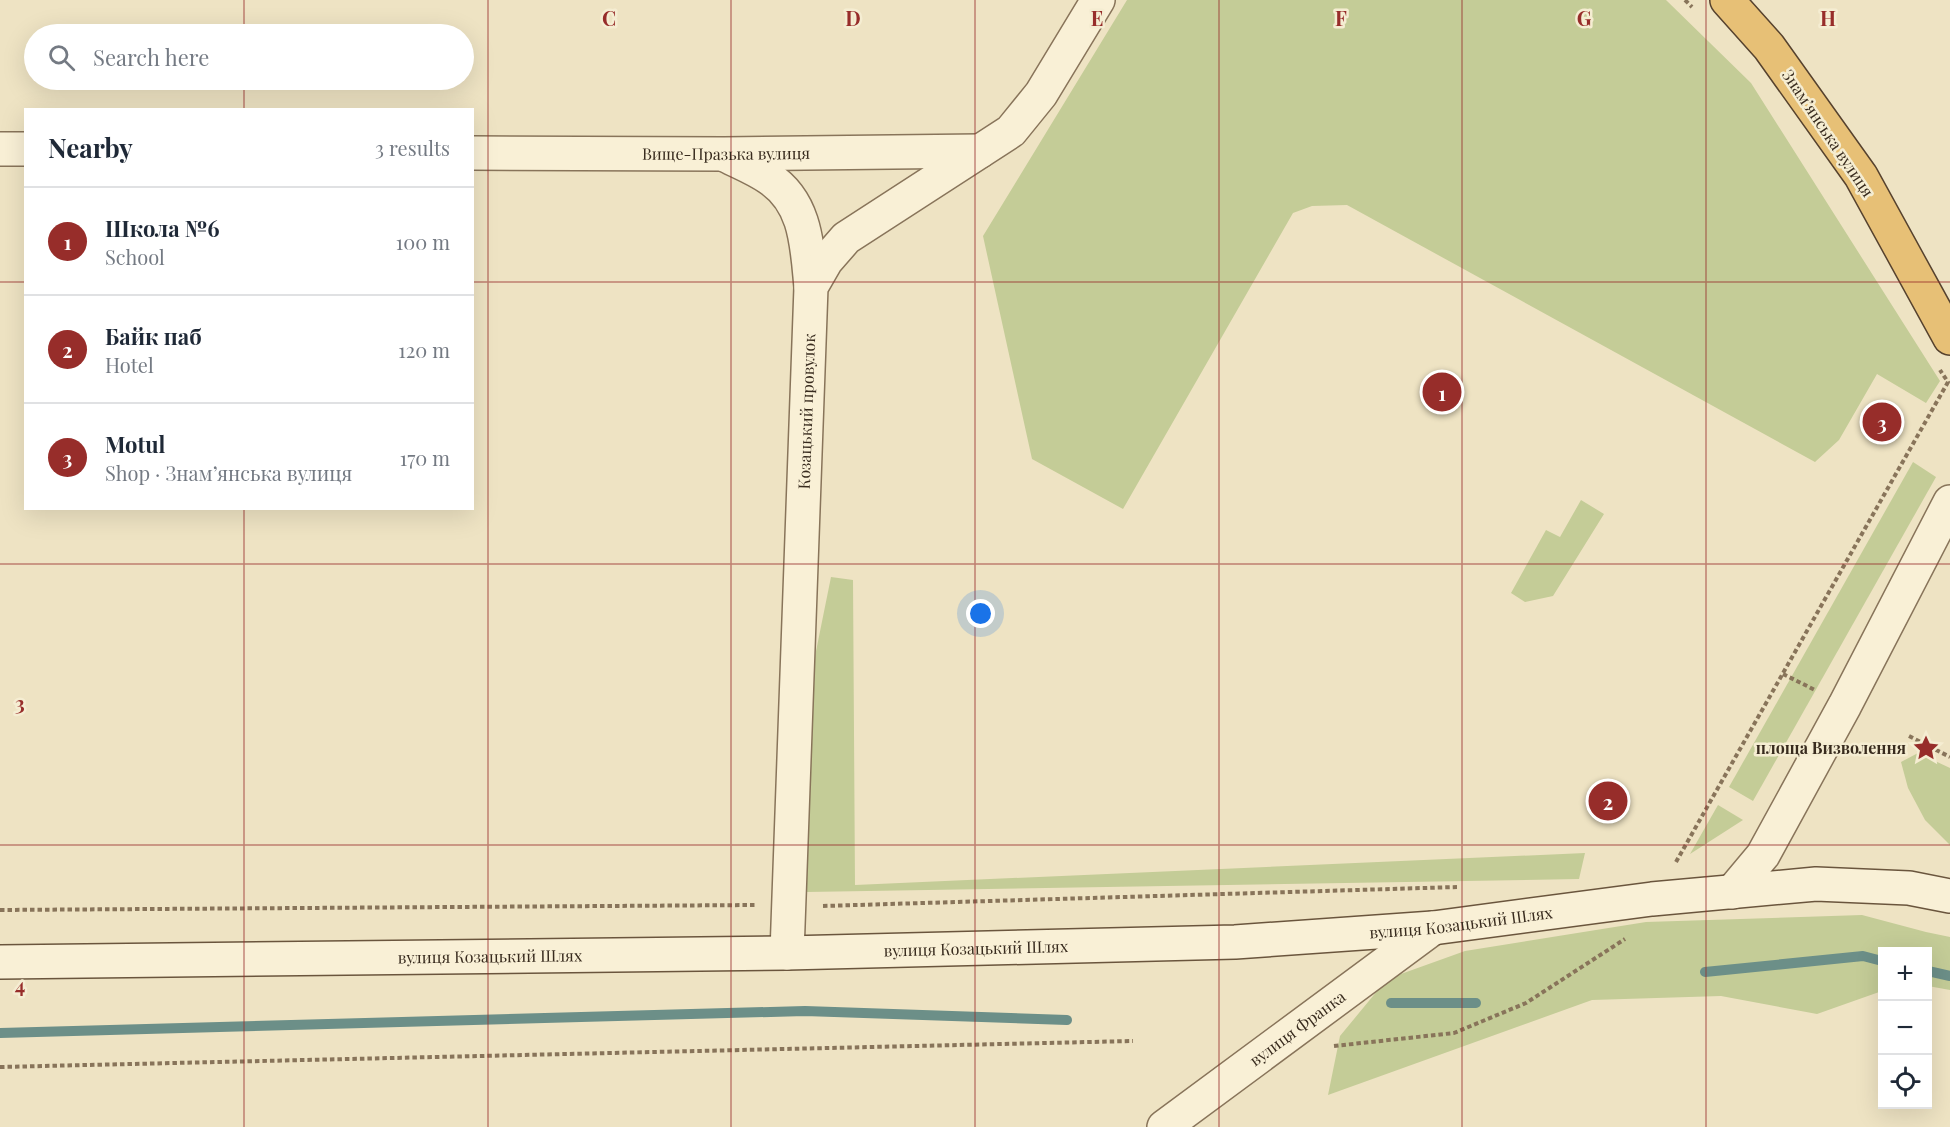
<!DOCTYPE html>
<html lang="en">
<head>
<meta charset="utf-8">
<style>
	:root { --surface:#fff; --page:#f6f6f7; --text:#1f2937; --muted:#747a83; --line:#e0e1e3; --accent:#972d2a }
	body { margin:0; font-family:"Playfair Display",serif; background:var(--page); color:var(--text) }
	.controls { position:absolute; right:18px; bottom:18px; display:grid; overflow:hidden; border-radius:0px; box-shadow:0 6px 24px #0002 }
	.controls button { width:54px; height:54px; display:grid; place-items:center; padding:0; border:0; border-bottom:2px solid var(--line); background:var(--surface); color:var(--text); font:30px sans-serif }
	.you { position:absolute; left:981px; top:614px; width:21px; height:21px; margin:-15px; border:4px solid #fff; border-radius:50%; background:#1a73e8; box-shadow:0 0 0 9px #1a73e833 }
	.badge { display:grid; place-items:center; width:39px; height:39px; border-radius:50%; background:var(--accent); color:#fff; font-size:20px; font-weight:700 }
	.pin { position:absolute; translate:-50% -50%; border:3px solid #fff; box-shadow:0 2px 6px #0006 }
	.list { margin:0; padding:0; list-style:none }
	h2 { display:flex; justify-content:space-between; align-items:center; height:78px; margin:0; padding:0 24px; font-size:26px }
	h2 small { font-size:20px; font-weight:400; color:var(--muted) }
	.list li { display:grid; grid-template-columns:39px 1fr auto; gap:18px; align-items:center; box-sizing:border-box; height:108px; padding:0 24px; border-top:2px solid var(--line) }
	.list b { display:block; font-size:22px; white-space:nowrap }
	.list p { margin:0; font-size:20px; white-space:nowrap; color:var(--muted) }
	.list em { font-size:20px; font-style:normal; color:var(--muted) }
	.icon { flex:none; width:33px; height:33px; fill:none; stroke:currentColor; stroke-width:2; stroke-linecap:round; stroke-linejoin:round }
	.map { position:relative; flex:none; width:1950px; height:1127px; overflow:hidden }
	.search { position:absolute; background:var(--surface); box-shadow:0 6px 24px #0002; left:24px; top:24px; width:450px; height:66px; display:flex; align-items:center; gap:15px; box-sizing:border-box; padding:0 21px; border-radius:33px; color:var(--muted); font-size:22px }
	.panel { position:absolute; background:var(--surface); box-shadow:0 6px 24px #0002; left:24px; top:108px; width:450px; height:402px; border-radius:0px }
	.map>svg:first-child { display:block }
	.green { fill:#c4cc97 }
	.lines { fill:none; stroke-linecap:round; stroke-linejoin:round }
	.stream { stroke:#6c8f88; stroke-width:10 }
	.minor-casing { stroke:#88745a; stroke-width:36 }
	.tertiary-casing { stroke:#88745a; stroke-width:36 }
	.secondary-casing { stroke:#6a553d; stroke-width:36 }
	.trunk-casing { stroke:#56422e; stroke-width:36 }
	.path { stroke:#88745a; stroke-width:4; stroke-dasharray:4.5 3; stroke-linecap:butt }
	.minor { stroke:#f9f0d6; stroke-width:33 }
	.tertiary { stroke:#f9f0d6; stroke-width:33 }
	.secondary { stroke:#f9f0d6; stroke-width:33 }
	.trunk { stroke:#e7c076; stroke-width:33 }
	.grid { fill:none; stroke:#972d2a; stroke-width:1.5; stroke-opacity:0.55 }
	.labels { text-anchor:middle; stroke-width:5; stroke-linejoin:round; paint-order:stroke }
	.street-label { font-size:16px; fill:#382b1e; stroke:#f5edd2 }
	.poi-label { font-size:16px; font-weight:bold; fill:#382b1e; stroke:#f5edd2; text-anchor:end }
	.grid-label { font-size:20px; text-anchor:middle; font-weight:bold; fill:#972d2a; stroke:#f5edd2; stroke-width:5; stroke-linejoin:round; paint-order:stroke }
</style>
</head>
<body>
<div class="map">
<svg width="1950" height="1127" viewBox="0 0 1950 1127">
	<rect width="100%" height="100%" fill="#eee3c3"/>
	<g class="green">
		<polygon points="1127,0 1666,0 1751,83 1940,381 1926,403 1877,374 1839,440 1815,462 1347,205 1312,206 1293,213 1123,509 1032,459 983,236"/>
		<polygon points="1913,462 1936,477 1753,801 1729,787"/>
		<polygon points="1581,500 1604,514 1553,596 1525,602 1511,593 1546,530 1560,537"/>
		<polygon points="831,577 853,580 855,885 1585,853 1579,879 807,892 804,806 812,671"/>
		<polygon points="1918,753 1950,768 1950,845 1925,820 1908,788 1901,762"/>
		<polygon points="1718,805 1743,820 1690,854"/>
		<polygon points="1862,915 1926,932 1950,937 1950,990 1928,986 1928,952 1882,952 1882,991 1817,1014 1721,996 1592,1000 1328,1095 1340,1036 1387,979 1465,951 1646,922"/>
	</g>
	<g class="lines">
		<g class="stream">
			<polyline points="1928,971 1950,976"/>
			<polyline points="1705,972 1863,956 1882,961"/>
			<polyline points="1391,1003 1476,1003"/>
			<polyline points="0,1033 805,1011 1067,1020"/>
		</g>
		<g class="minor-casing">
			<g id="minor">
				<polyline points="0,149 26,149"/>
				<path id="s1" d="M472 153 724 154 980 151"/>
				<path d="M727 156C741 163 756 169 769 178 807 203 807 247 811 287"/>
				<path id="s2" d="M787 953 811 287 826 261 846 238 1011 131 1041 94 1098 0"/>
			</g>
		</g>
		<g class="tertiary-casing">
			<g id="tertiary">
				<polyline points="1732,892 1763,855 1845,705 1950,502"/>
				<path id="s3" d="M1164 1127 1433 928"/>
			</g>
		</g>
		<g class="secondary-casing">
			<g id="secondary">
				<path id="s4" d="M0 962 787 953 1235 942 1433 928 1652 899 1816 884 1909 888 1950 896"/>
			</g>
		</g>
		<g class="trunk-casing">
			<polyline id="trunk" points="1727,0 1769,47 1861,176 1950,338"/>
		</g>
		<g class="path">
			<polyline points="1685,0 1692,7"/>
			<polyline points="1783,674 1815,690"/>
			<polyline points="1909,736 1950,757"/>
			<polyline points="1676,862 1948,382 1940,370"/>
			<polyline points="823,906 1457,887"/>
			<polyline points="0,910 755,905"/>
			<polyline points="1334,1046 1454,1033 1526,1003 1625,939"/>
			<polyline points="0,1067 1133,1041"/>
		</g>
		<use href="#minor" class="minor"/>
		<use href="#tertiary" class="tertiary"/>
		<use href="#secondary" class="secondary"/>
		<use href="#trunk" class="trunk"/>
	</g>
	<path class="grid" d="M244 0V34M488 0V1127M731 0V1127M975 0V1127M1219 0V1127M1462 0V1127M1706 0V1127M244 80V110M0 282H26M472 282H1950M244 508V1127M0 564H1950M0 845H1950"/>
	<defs>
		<g id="sight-bare" transform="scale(2.07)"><path d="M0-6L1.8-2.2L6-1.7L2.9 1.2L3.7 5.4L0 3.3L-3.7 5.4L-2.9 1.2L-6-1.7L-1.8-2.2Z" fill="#972d2a" stroke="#f5edd2" stroke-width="2.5" paint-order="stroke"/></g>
	</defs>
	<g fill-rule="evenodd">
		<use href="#sight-bare" x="1926" y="748"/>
	</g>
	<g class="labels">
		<g class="street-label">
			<text transform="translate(1828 133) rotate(56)" y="6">Знамʼянська вулиця</text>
			<text dy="6" stroke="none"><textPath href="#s1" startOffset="254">Вище-Празька вулиця</textPath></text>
			<text dy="6" stroke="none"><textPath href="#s2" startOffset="542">Козацький провулок</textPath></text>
			<text dy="6" stroke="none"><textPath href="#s4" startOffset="1462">вулиця Козацький Шлях</textPath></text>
			<text dy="6" stroke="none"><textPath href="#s4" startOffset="976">вулиця Козацький Шлях</textPath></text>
			<text dy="6" stroke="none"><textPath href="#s4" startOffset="490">вулиця Козацький Шлях</textPath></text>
			<text dy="6" stroke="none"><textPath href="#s3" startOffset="166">вулиця Франка</textPath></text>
		</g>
		<g class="poi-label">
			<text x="1906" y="754">площа Визволення</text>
		</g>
	</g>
	<g class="grid-label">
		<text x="609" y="26">C</text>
		<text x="853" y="26">D</text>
		<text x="1097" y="26">E</text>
		<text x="1341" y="26">F</text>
		<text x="1584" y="26">G</text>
		<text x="1828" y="26">H</text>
		<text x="20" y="711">3</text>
		<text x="20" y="993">4</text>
	</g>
</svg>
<div class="controls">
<button>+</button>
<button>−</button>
<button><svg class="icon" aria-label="locate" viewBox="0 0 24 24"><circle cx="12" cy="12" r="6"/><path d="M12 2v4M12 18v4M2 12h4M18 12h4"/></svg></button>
</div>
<div class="you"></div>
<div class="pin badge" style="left:1442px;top:392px">1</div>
<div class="pin badge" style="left:1608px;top:801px">2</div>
<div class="pin badge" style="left:1882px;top:422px">3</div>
<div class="search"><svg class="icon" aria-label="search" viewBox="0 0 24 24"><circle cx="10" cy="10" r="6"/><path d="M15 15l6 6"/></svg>Search here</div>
<section class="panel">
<h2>Nearby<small>3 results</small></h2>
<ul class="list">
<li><span class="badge">1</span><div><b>Школа №6</b><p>School</p></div><em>100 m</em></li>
<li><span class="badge">2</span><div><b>Байк паб</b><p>Hotel</p></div><em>120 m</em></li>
<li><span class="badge">3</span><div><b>Motul</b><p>Shop · Знамʼянська вулиця</p></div><em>170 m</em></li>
</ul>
</section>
</div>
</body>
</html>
